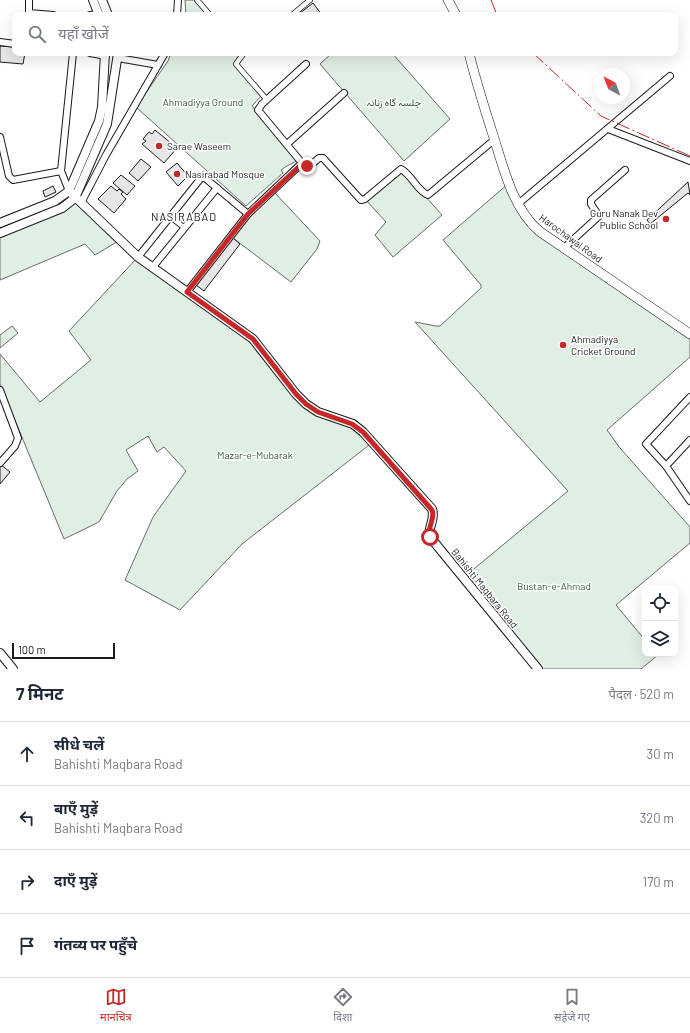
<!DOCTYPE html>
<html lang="hi">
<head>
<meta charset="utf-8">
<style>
	:root { --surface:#fff; --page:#f2f2f3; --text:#1f2937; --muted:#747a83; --line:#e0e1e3; --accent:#c62828 }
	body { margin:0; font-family:Barlow,Vazirmatn,"Noto Sans Devanagari",sans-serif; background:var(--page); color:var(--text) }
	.controls { position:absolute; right:12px; bottom:12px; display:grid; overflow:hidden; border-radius:8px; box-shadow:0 4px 16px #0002 }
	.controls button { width:36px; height:36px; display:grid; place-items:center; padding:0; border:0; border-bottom:1px solid var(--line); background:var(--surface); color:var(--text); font:20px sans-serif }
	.compass { position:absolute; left:594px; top:68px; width:36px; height:36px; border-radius:50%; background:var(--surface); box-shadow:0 4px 16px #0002; rotate:319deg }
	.scale { position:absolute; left:12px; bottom:10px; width:103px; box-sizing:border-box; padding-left:4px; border:2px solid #1a1a1a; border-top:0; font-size:11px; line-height:14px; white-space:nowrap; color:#1a1a1a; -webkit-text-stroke:3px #fff; paint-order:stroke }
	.stop { position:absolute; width:12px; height:12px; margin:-9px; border:3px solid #c62828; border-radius:50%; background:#fff }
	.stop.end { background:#c62828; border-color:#fff; box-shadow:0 1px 4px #0008 }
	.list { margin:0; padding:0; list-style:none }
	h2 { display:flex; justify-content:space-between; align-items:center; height:52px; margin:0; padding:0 16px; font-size:17px }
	h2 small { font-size:13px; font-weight:400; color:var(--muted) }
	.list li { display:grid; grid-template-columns:26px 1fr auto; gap:12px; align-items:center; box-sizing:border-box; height:64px; padding:0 16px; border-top:1px solid var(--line) }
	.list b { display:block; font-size:15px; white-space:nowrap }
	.list p { margin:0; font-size:13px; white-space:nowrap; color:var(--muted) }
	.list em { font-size:13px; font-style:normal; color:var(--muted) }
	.icon { flex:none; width:22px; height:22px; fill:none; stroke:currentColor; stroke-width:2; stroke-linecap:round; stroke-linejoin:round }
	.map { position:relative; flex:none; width:690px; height:669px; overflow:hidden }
	.search { position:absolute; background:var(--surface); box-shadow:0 4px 16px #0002; left:12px; right:12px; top:12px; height:44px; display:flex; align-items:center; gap:10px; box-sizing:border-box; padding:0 14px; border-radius:8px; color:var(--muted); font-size:15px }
	.sheet { height:308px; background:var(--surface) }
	nav { display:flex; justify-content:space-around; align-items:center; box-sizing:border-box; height:56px; border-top:1px solid var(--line); background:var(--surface); font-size:11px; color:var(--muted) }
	nav a { display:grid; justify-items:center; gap:2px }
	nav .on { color:var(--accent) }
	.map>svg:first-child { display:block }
	.green { fill:#e0efe3; stroke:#6a6a6a }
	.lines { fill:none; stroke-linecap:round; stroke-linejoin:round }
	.stream { stroke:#c6d2dc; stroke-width:2 }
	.building { fill:#e6e6e6; stroke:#1a1a1a }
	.pedestrian-casing { stroke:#1a1a1a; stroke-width:6 }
	.minor-casing { stroke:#1a1a1a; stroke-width:8 }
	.tertiary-casing { stroke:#1a1a1a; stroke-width:10 }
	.secondary-casing { stroke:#1a1a1a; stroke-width:10 }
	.pedestrian { stroke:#fff; stroke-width:4.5 }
	.minor { stroke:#fff; stroke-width:6 }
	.tertiary { stroke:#fff; stroke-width:8 }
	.secondary { stroke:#fff; stroke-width:9 }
	.power { stroke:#c62828; stroke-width:1; stroke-dasharray:14 3 2 3; stroke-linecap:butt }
	.route { stroke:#c62828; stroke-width:5 }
	.poi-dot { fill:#c62828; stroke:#fff; stroke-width:1.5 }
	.labels { text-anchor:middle; stroke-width:3; stroke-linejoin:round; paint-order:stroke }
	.park-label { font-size:10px; fill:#2b5a34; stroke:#fff }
	.poi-label { font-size:10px; fill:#1a1a1a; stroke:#fff; text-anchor:start }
	.street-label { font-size:10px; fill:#1a1a1a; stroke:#fff }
	.neighbourhood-label { font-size:11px; letter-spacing:1px; fill:#1a1a1a; stroke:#fff }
</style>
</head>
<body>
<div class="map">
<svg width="690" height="669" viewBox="0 0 690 669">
	<rect width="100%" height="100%" fill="#fff"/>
	<g class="green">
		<polygon points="185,0 195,0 209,15 186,15"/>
		<path d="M171 53H243L234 63 262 95 252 106 299 159C293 164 287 165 281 170L283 173 246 206 136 107 168 61Z"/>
		<polygon points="332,53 392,53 450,119 404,161 320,64"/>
		<polygon points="401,169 442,215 393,257 375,235 386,222 365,199"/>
		<polygon points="509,183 531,223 690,334 690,357 607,430 620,448 690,527 690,543 616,605 645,640 645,654 658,655 641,669 538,669 463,578 568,491 415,322 436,326 440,326 481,288 481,285 443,240"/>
		<polygon points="275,193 320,241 317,249 291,282 233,238 256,209"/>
		<polygon points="75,198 120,240 95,255 85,244 0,280 0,233"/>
		<polygon points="138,257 253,339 314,409 353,424 373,442 242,544 180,610 125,580 153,517 186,471 164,447 157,452 148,436 126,450 138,471 127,479 117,491 99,522 64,539 0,384 0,354 40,402 91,360 69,331"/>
		<polygon points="12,326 18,333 0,348 0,335"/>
	</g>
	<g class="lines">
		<g class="stream">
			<polyline points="97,0 104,15"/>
			<polyline points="9,225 65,201"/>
		</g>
	</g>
	<g class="building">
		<polygon points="313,3 322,15 302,15 300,13"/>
		<polygon points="0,46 15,47 15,53 25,53 23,64 0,62"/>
		<polygon points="155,130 177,148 164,163 142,144 146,141 143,139 149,132 152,134"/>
		<polygon points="141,159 151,167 138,181 129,173"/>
		<polygon points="177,163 188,176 178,186 166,172"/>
		<polygon points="121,175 135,186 127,195 113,183"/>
		<polygon points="688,182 690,195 688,193 650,224 647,220"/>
		<polygon points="53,186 56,192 45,197 43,191"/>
		<polygon points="111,186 117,191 119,189 123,192 121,194 126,199 114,213 98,199"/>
		<polygon points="233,238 240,244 204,291 196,285"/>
		<polygon points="0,464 10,472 0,484"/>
	</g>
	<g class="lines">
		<g class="pedestrian-casing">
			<g id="pedestrian">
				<polyline points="197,0 210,15"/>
				<polyline points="292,15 310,0"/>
				<polyline points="244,53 236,64 267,100"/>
				<polyline points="169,216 185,228"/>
			</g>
		</g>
		<g class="minor-casing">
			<g id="minor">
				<polyline points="29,0 29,13 53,15"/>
				<polyline points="90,15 99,14"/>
				<polyline points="177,15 178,0"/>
				<polyline points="0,42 15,44"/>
				<polyline points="90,53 106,56"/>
				<polyline points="118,58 158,65"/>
				<polyline points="608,129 690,161"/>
				<polyline points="0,137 9,176 13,180 61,171"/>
				<polyline points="287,144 344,93"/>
				<path d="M302 163 310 166 319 158H323L361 200 365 199 401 169C412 175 417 191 428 195L494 140"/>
				<polyline points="69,191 61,171 73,53"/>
				<polyline points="81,203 106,155 165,53"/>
				<polyline points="518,204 670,76"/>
				<polyline points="564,248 599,216 591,204 591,200 625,170"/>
				<polyline points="138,257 201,178 205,178 248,214"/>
				<polyline points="152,268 217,188"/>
				<polyline points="187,292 248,214 302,163 258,110 262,104 306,64"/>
				<polyline points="0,390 18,438 15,446 0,463"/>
				<polyline points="690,397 646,444 666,466 690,501"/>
				<polyline points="666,466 690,440"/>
			</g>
		</g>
		<g class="tertiary-casing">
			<g id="tertiary">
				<polyline points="93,0 99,15"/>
				<polyline points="102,0 108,15"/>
				<path d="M69 191 138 257 253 339 296 394 306 404 318 412 353 424 363 432 432 509C436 520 427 527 430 537L538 669"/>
				<polyline points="0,223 55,201 69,191 99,121 102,107 105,53"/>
				<polyline points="0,233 62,208 75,198 107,124 118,53"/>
				<polyline points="0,653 13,669"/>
			</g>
		</g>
		<g class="secondary-casing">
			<g id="secondary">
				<polyline points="448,0 456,15"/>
				<path d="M469 53C476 82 485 110 494 138 504 170 513 208 539 231L690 334"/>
			</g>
		</g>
		<use href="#pedestrian" class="pedestrian"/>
		<use href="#minor" class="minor"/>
		<use href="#tertiary" class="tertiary"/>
		<use href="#secondary" class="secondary"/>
		<g class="power">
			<polyline points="491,0 497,15"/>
			<polyline points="533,53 601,116 690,156"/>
		</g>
	</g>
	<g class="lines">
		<path class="route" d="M307 166 302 164 248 214 187 292 253 339 296 394 306 404 318 412 352 424 363 432 432 510C436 520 426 527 430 537"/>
	</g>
	<g class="poi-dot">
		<circle cx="159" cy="146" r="4"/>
		<circle cx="177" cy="174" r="4"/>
		<circle cx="666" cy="219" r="4"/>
		<circle cx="563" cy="345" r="4"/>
	</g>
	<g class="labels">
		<g class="park-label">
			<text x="203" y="106">Ahmadiyya Ground</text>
			<text x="394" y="106">جلسہ گاہ زنانہ</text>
			<text x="255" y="459">Mazar-e-Mubarak</text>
			<text x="554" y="590">Bustan-e-Ahmad</text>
		</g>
		<g class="poi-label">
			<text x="167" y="150">Sarae Waseem</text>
			<text x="185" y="178">Nasirabad Mosque</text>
			<text x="658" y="217" text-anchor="end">Guru Nanak Dev<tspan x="658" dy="12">Public School</tspan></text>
			<text x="571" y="343">Ahmadiyya<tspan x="571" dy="12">Cricket Ground</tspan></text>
		</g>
		<g class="street-label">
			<text transform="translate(571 238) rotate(36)" y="4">Harochawal Road</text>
			<text transform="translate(485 588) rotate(51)" y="4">Bahishti Maqbara Road</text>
		</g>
		<g class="neighbourhood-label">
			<text x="184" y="221">NASIRABAD</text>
		</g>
	</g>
</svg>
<div class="controls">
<button><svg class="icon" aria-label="locate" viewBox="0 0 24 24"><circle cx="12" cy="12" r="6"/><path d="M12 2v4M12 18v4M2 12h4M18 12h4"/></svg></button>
<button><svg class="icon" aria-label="layers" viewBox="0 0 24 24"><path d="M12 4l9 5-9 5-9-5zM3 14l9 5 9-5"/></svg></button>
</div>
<svg class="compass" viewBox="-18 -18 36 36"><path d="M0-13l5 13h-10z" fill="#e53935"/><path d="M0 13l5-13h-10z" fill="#747a83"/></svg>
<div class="scale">100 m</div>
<div class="stop" style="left:430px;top:537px"></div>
<div class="stop end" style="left:307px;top:166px"></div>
<div class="search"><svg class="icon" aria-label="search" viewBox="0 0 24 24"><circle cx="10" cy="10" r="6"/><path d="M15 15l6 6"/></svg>यहाँ खोजें</div>
</div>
<section class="sheet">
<h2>7 मिनट<small>पैदल · 520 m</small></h2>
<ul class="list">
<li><svg class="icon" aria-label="ahead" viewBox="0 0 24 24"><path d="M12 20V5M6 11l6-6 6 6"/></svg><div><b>सीधे चलें</b><p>Bahishti Maqbara Road</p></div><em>30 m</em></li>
<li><svg class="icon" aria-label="left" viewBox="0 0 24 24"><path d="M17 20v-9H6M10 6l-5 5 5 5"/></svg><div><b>बाएँ मुड़ें</b><p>Bahishti Maqbara Road</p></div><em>320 m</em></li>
<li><svg class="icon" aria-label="right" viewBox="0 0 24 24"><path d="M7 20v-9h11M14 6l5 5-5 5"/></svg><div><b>दाएँ मुड़ें</b></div><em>170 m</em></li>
<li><svg class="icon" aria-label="arrive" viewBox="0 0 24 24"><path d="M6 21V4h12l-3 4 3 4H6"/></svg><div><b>गंतव्य पर पहुँचे</b></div></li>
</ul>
</section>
<nav>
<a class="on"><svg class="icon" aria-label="map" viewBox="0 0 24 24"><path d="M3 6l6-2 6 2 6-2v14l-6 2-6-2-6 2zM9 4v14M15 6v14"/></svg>मानचित्र</a>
<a><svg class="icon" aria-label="directions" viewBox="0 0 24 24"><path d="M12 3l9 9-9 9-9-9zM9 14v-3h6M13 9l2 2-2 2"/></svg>दिशा</a>
<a><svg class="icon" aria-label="saved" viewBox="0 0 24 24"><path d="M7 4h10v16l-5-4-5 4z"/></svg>सहेजे गए</a>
</nav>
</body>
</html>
